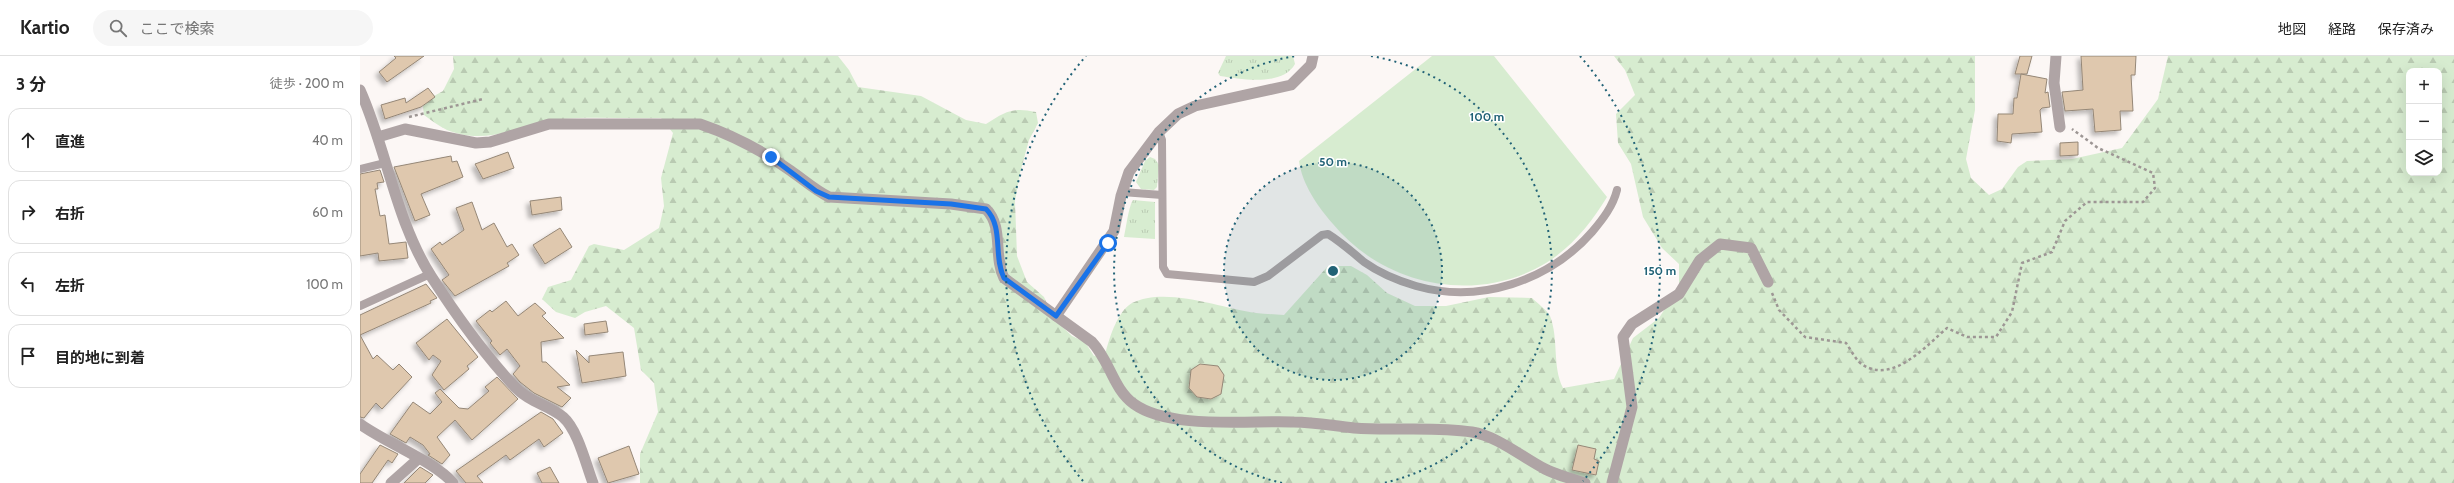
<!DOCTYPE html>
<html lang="ja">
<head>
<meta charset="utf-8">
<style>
	:root { --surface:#fff; --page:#f6f6f6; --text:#222; --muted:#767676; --line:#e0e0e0 }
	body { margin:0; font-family:Cabin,"Noto Sans JP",sans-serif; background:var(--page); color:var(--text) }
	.controls { position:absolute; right:12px; top:12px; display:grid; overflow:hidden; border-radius:8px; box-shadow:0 4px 16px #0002 }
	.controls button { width:36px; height:36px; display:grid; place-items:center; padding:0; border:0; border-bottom:1px solid var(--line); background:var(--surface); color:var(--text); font:20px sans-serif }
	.stop { position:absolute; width:12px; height:12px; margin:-9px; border:3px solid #1a73e8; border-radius:50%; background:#fff }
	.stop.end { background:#1a73e8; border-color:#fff; box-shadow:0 1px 4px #0008 }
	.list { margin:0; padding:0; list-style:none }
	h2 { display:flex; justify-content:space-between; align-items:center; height:52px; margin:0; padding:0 16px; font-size:17px }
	h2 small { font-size:13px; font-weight:400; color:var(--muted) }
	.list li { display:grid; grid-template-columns:26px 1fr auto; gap:12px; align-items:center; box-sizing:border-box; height:64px; margin:0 8px 8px; padding:0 8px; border:1px solid var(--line); border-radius:12px }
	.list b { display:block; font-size:15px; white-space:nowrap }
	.list em { font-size:13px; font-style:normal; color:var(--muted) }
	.icon { flex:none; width:22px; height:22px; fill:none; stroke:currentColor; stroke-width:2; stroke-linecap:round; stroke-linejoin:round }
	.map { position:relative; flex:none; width:2094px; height:427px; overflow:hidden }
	header { display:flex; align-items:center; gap:24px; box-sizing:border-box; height:56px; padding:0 20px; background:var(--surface); border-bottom:1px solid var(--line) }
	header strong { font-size:19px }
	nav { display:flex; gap:22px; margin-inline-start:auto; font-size:14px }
	.search { width:280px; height:36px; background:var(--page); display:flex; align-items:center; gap:10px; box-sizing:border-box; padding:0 14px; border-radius:22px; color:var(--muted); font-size:15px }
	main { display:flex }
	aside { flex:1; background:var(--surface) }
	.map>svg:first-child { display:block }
	.grass { fill:url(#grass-tufts) }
	.forest { fill:url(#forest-firs); fill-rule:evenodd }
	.garden { fill:#d7ecd0 }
	.building { fill:#dfc8ae; stroke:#958777; filter:url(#shadow) }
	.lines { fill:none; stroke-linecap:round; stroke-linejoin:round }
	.path { stroke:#9d9694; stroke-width:2.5; stroke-dasharray:3 3; stroke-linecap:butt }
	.service { stroke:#afa4a5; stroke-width:8 }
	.minor { stroke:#afa4a5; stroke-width:11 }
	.tertiary { stroke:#afa4a5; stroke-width:11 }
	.route { stroke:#1a73e8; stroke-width:5 }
	.ring { fill:none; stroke:#216276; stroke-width:2; stroke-dasharray:2 4 }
	.centre { fill:#216276; stroke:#fff; stroke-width:2 }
	.ring-label { font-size:12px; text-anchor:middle; font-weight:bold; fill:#216276; stroke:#fff; stroke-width:3; stroke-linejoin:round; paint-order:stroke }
</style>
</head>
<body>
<header>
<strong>Kartio</strong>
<div class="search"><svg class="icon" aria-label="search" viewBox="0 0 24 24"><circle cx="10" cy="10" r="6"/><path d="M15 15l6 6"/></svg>ここで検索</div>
<nav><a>地図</a><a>経路</a><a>保存済み</a></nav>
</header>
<main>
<aside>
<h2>3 分<small>徒歩 · 200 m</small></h2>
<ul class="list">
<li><svg class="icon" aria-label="ahead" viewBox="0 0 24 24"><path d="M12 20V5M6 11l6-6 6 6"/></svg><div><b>直進</b></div><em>40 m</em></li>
<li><svg class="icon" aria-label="right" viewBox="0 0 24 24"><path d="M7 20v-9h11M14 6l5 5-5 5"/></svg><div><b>右折</b></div><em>60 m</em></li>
<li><svg class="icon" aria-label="left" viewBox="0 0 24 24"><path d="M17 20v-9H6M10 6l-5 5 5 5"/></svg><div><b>左折</b></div><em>100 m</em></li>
<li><svg class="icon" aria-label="arrive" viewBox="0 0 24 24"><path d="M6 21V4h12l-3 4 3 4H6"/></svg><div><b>目的地に到着</b></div></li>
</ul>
</aside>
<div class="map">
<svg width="2094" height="427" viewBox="0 0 2094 427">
	<defs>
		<pattern id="grass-tufts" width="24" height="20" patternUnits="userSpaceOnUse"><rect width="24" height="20" fill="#d7ecd0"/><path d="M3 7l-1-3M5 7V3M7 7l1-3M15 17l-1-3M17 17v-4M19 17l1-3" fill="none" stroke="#b9cab2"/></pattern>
		<pattern id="forest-firs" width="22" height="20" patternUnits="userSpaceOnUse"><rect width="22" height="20" fill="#d7ecd0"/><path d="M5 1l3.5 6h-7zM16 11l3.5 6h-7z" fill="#b9cab2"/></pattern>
		<filter id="shadow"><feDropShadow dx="-3.5" dy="3.5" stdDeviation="2" flood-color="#0004"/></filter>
	</defs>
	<rect width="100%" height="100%" fill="#fcf7f5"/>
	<g class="grass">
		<path d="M866 0H933L935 8C922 31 881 23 860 20L858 17Z"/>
		<polygon points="790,101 795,103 799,109 797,131 794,134 781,133 776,126 785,105"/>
		<path d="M773 144 795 146V183L764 181C766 172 769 149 773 144Z"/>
	</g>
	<path class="forest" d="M93 0H478L489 14 498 31 561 40 606 64 626 68C646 55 653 51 676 56L678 67 669 84 660 117 655 145 657 200 667 226 684 241 694 263 712 280 725 286 734 300 746 295C750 280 758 255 772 247 806 230 861 252 896 257 905 258 914 258 924 259L968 210H991L1007 219 1027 237 1055 250H1086L1129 241 1172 242C1177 247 1187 254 1190 260 1199 283 1192 310 1203 332L1254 323 1273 282 1299 262 1319 231V208L1302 192 1283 161 1271 108 1258 87 1256 58 1275 39 1265 14 1254 0H1615V54L1606 103 1611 122 1629 139 1642 133 1658 111 1667 105 1712 103 1762 92 1798 43 1808 0H2094V427H280V398L298 356 294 327 281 314 274 272 246 250 225 256 215 262 196 256 182 243 188 231 211 224 229 190 234 188 264 194 299 172 304 150 301 122 313 77 301 62C267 63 234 60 201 63 159 67 130 91 87 74 79 70 71 64 64 59L63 51 65 45 83 35 94 13ZM2049 15H2079V117H2049Z"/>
	<path class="garden" d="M1072 0H1134L1247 141C1232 166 1212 191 1186 207 1116 249 1024 230 973 168 958 151 942 128 939 105Z"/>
	<g class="building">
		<polygon points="34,0 64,0 27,26 19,16 36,2"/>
		<polygon points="1660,0 1672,0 1667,18 1655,18"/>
		<polygon points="1721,0 1776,0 1775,19 1771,19 1773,55 1760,55 1761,74 1735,76 1733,53 1705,55 1702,36 1723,34"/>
		<polygon points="1661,18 1687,23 1685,37 1688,36 1690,51 1682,52 1680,54 1682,76 1652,78 1651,87 1637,85 1638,58 1653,58 1654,42 1657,42"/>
		<polygon points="68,32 75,41 61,51 25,63 21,49 45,42 46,47"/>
		<polygon points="1718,86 1718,99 1700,100 1700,87"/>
		<polygon points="148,96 154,112 123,123 115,108"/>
		<polygon points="91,100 92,106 97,105 103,121 61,138 70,159 55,165 34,111"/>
		<polygon points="20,114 24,126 17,127 18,133 15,133 20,160 25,159 29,188 46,186 48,202 19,205 18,197 0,200 0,118"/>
		<polygon points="201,141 202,154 172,159 170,145"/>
		<polygon points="112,146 122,174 134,167 147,191 152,188 159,199 147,207 149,210 95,240 82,224 89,219 71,193 80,186 82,189 104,174 96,152"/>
		<polygon points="200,172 212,191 185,208 173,189"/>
		<polygon points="66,228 77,242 70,245 71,247 0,279 13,303 17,299 33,314 39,308 52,321 22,353 16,347 4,362 0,361 0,259"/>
		<polygon points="146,245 158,260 175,247 186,257 182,260 204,282 181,286 182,306 186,306 210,329 197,331 211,342 202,351 174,337 160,326 153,318 160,310 147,293 140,299 130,287 132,285 116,265 130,254 132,256"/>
		<polygon points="87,263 118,301 107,310 109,313 84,334 72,319 81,305 73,299 69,304 56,287"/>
		<polygon points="246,265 248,276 225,279 224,268"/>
		<polygon points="216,294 229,307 229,300 263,296 266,320 222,327"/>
		<polygon points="840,308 858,310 864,319 861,338 851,343 837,341 829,332 831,314"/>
		<polygon points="137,321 158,343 112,384 95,364 77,381 90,399 82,408 68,399 70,398 63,389 50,381 46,387 30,378 53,346 70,358 82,346 75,337 80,333 99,352 108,353 129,335 125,331"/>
		<polygon points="181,356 193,363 203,377 184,391 179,383 150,404 146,399 117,420 123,427 106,427 96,415"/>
		<polygon points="20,389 38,398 32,407 28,404 12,427 0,427 0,418"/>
		<polygon points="1218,389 1236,393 1234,403 1239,405 1236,419 1212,414"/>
		<polygon points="269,390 279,418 248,427 238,402"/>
		<polygon points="60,411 73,419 65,427 44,427"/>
		<polygon points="190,411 199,427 182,427 177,417"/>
	</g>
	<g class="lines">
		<g class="path">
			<polyline points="49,61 123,43"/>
			<path d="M1412 237 1419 254 1445 281 1486 287C1491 294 1496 305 1503 309 1533 328 1566 290 1587 272L1607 281H1636L1652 256 1662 207 1692 196 1705 165 1727 146H1783L1795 132 1793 117 1738 92 1712 73"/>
		</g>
		<g class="service">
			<path d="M799 76 802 84 803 211 807 218 894 226 908 220 962 179 968 178C981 186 992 196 1004 206 1018 216 1039 225 1056 230 1120 248 1189 225 1232 176 1243 163 1253 150 1257 134"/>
			<polyline points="0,113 25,107"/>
			<polyline points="762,136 802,139"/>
			<polyline points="0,250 70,218"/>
		</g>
		<g class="minor">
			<polyline points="1696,0 1694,27 1700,71"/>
			<path d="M0 34C27 94 35 163 71 220 96 259 123 297 155 331 169 346 188 349 203 361 218 374 226 409 233 427"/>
			<path d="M18 81 45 73 116 87 130 86 189 68H340C372 79 403 95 431 115 444 124 455 134 469 141L591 148 626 153C644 171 633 200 644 222L732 286C750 305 753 333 774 348 810 374 890 364 934 366 954 366 974 370 994 372 1033 375 1073 370 1112 376 1137 380 1162 401 1185 413 1197 419 1211 423 1225 427"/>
			<path d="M0 368C26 387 74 405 93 427"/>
			<polyline points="31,427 58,403"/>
			<polyline points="1252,427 1272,351 1263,281 1272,268 1319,238 1340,204 1360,188 1391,192 1408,226"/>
		</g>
		<polyline class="tertiary" points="696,260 754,175 761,140 769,116 799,76 818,58 835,50 931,29 951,9 953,0"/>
	</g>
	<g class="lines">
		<path class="route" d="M411 101 456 135 469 141 591 148 626 153C644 171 633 200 644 222L696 260 748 187"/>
	</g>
	<circle cx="973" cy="215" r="109" fill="#216276" fill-opacity=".12"/>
	<g class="ring">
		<circle cx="973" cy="215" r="109"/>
		<path d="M922 427A218 218 0 0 1 935 0M1011 0A218 218 0 0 1 1024 427"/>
		<path d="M723 425A327 327 0 0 1 726 0M1220 0A327 327 0 0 1 1223 425"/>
	</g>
	<circle cx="973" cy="215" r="6" class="centre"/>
	<g class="ring-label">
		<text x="1127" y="65">100 m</text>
		<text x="973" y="110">50 m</text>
		<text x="1300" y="219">150 m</text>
	</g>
</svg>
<div class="controls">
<button>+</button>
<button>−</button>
<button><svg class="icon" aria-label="layers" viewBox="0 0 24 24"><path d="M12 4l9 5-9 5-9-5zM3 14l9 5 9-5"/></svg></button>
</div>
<div class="stop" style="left:748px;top:187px"></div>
<div class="stop end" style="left:411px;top:101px"></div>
</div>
</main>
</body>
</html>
